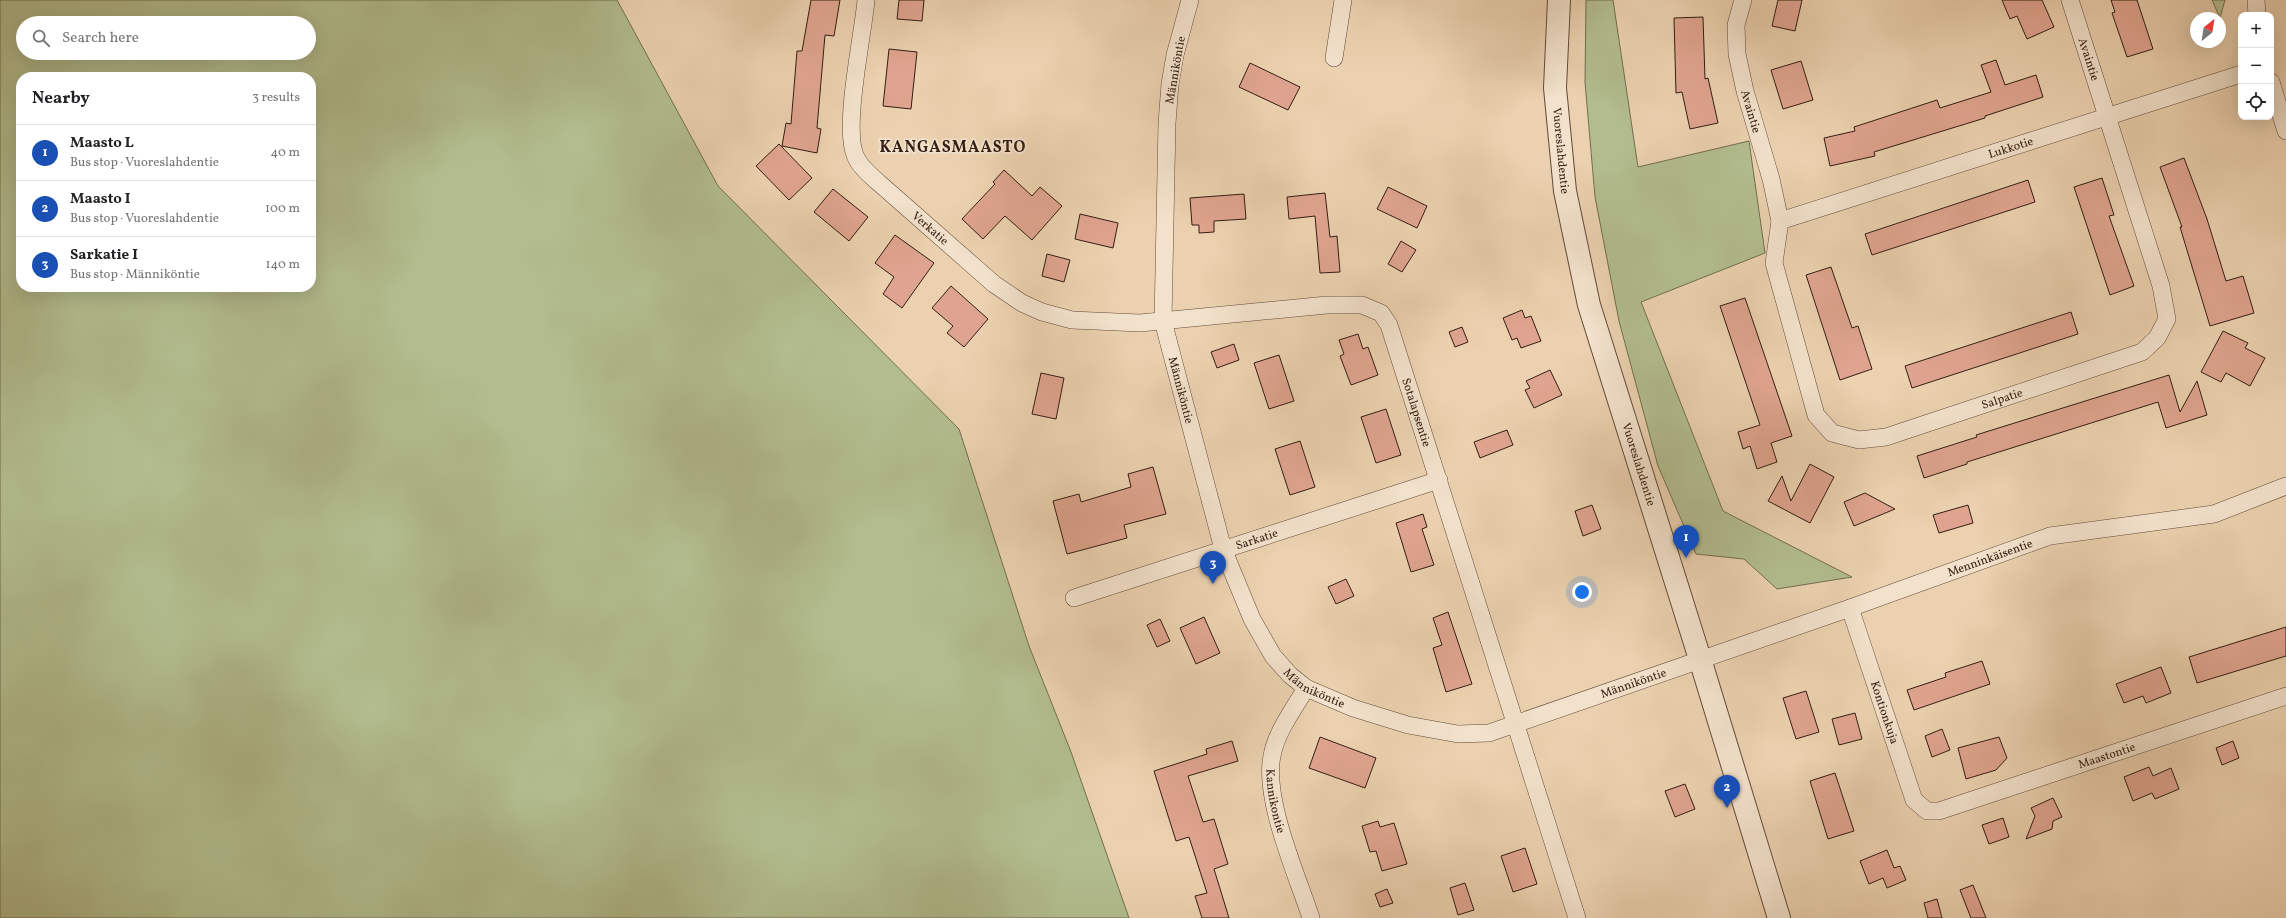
<!DOCTYPE html>
<html lang="en">
<head>
<meta charset="utf-8">
<style>
  body { margin:0; font-family:Vollkorn,serif; background:#f6f6f6; color:#202124 }
  .controls { position:absolute; right:12px; top:12px; display:grid; overflow:hidden; border-radius:8px; box-shadow:0 4px 16px #0002 }
  .controls button { width:36px; height:36px; display:grid; place-items:center; padding:0; border:0; border-bottom:1px solid #e0e0e0; background:#fff; color:#202124; font:20px sans-serif }
  .compass { position:absolute; left:2190px; top:12px; width:36px; height:36px; border-radius:50%; background:#fff; box-shadow:0 4px 16px #0002; rotate:30deg }
  .you { position:absolute; left:1582px; top:592px; width:14px; height:14px; margin:-10px; border:3px solid #fff; border-radius:50%; background:#1a73e8; box-shadow:0 0 0 6px #1a73e833 }
  .badge { display:grid; place-items:center; width:26px; height:26px; border-radius:50%; background:#8f2418; color:#fff; font-size:13px; font-weight:700 }
  .pin { position:absolute; translate:-50% -33px; filter:drop-shadow(0 1px 2px #0008) }
  .pin::after { content:''; position:absolute; top:21px; width:14px; height:12px; background:inherit; clip-path:polygon(0 0,100% 0,50% 100%) }
  .list { margin:0; padding:0; list-style:none }
  h2 { display:flex; justify-content:space-between; align-items:center; height:52px; margin:0; padding:0 16px; font-size:17px }
  h2 small { font-size:13px; font-weight:400; color:#757577 }
  .list li { display:grid; grid-template-columns:26px 1fr auto; gap:12px; align-items:center; box-sizing:border-box; height:56px; padding:0 16px; border-top:1px solid #e0e0e0 }
  .list b { display:block; font-size:15px; white-space:nowrap }
  .list p { margin:0; font-size:13px; white-space:nowrap; color:#757577 }
  .list em { font-size:13px; font-style:normal; color:#757577 }
  .icon { flex:none; width:22px; height:22px; fill:none; stroke:currentColor; stroke-width:2; stroke-linecap:round; stroke-linejoin:round }
  .map { position:relative; flex:none; width:2286px; height:918px; overflow:hidden }
  .search { position:absolute; background:#fff; box-shadow:0 4px 16px #0002; left:16px; top:16px; width:300px; height:44px; display:flex; align-items:center; gap:10px; box-sizing:border-box; padding:0 14px; border-radius:22px; color:#757577; font-size:15px }
  .panel { position:absolute; background:#fff; box-shadow:0 4px 16px #0002; left:16px; top:72px; width:300px; height:220px; border-radius:16px }
  .map>svg:first-child { display:block }
  .green { fill:#b2bd8f; stroke:#736d50; fill-rule:evenodd }
  .building { fill:#dfa48f; stroke:#341d12 }
  .lines { fill:none; stroke-linecap:round; stroke-linejoin:round }
  .minor-casing { stroke:#624a39; stroke-width:18 }
  .tertiary-casing { stroke:#624a39; stroke-width:24 }
  .minor { stroke:#f2e1cb; stroke-width:17 }
  .tertiary { stroke:#f2e1cb; stroke-width:22 }
  .labels { text-anchor:middle; stroke-width:3.5; stroke-linejoin:round; paint-order:stroke }
  .street-label { font-size:12px; fill:#341d12; stroke:#f2e1cb }
  .district-label { font-size:16px; font-weight:bold; letter-spacing:1px; fill:#341d12; stroke:#f2e1cb }
</style>
</head>
<body>
<div class="map">
<svg width="2286" height="918" viewBox="0 0 2286 918">
  <rect width="100%" height="100%" fill="#ebd1af"/>
  <filter id="stains"><feTurbulence type="fractalNoise" baseFrequency=".005" numOctaves="4"/><feColorMatrix values="0 0 0 0 .2 0 0 0 0 .09 0 0 0 0 .02 0 0 0 .5 -.17"/></filter>
  <radialGradient id="worn" r=".72"><stop offset=".6" stop-color="#630" stop-opacity="0"/><stop offset="1" stop-color="#630" stop-opacity=".3"/></radialGradient>
  <g class="green">
    <path d="M0,0H617L718,186L959,429L1029,646L1071,752L1129,918H0ZM23,23H309V53H23ZM21,77H311V287H21Z"/>
    <path d="M1586,0H1613L1638,167L1749,141L1765,253L1641,302L1723,511L1852,577L1777,589L1744,559L1696,554L1658,466L1619,321L1595,197L1585,82Z"/>
    <path d="M2212,0H2225L2220,18Z"/>
  </g>
  <g class="building">
    <path d="M811,0H840L834,36L825,35L817,128L821,129L817,153L782,146L786,123L791,124L797,51H802Z"/>
    <path d="M899,0H924L922,21L897,19Z"/>
    <path d="M1778,0H1802L1795,31L1772,26Z"/>
    <path d="M2002,0H2042L2054,27L2027,39L2017,16L2010,19Z"/>
    <path d="M2111,0H2137L2153,49L2127,57L2112,13L2115,12Z"/>
    <path d="M1703,17L1705,79L1708,78L1718,123L1690,129L1682,92L1676,93L1674,18Z"/>
    <path d="M889,49L917,52L911,109L883,106Z"/>
    <path d="M1996,60L2005,85L2036,75L2043,97L1985,116V118L1874,152L1875,156L1830,166L1824,138L1855,131L1854,127L1937,100L1940,108L1991,92L1981,65Z"/>
    <path d="M1801,61L1813,100L1783,109L1771,70Z"/>
    <path d="M1250,63L1300,87L1288,110L1239,87Z"/>
    <path d="M779,144L812,178L789,200L756,166Z"/>
    <path d="M2184,158L2207,219L2226,281L2243,276L2254,313L2210,326L2180,227H2182L2160,167Z"/>
    <path d="M1004,170L1032,196L1040,187L1062,206L1032,240L1005,216L983,239L962,219L995,184L993,182Z"/>
    <path d="M2102,178L2114,215L2109,216L2134,286L2110,295L2074,187Z"/>
    <path d="M2028,180L2035,202L1872,255L1865,234Z"/>
    <path d="M1388,187L1427,206L1417,228L1377,209Z"/>
    <path d="M833,189L868,217L849,241L814,212Z"/>
    <path d="M1325,193L1330,237L1337,236L1340,272L1320,273L1315,216L1289,219L1287,197Z"/>
    <path d="M1244,194L1246,219L1214,221V232L1199,233V225H1192L1190,198Z"/>
    <path d="M1080,214L1118,223L1113,248L1075,239Z"/>
    <path d="M895,235L934,263L902,308L883,294L894,277L875,263Z"/>
    <path d="M1401,241L1416,250L1402,272L1388,264Z"/>
    <path d="M1047,254L1070,260L1064,282L1042,276Z"/>
    <path d="M1831,267L1852,328L1858,326L1872,369L1840,380L1806,275Z"/>
    <path d="M951,286L988,319L964,347L947,333L953,326L932,308Z"/>
    <path d="M1745,298L1792,436L1771,443L1777,462L1757,469L1750,446L1743,449L1738,432L1760,425L1720,306Z"/>
    <path d="M1522,310L1525,318L1531,316L1541,341L1521,348L1517,338L1512,340L1503,318Z"/>
    <path d="M2071,312L2078,334L1912,388L1905,366Z"/>
    <path d="M1462,327L1468,342L1455,347L1449,332Z"/>
    <path d="M2223,331L2248,343L2245,348L2265,358L2250,386L2226,373L2221,382L2201,372Z"/>
    <path d="M1358,334L1363,349L1368,347L1378,375L1351,385L1340,356L1344,354L1339,340Z"/>
    <path d="M1234,344L1239,360L1217,368L1211,352Z"/>
    <path d="M1279,355L1294,401L1269,409L1254,363Z"/>
    <path d="M1550,370L1562,395L1534,408L1525,390L1530,388L1526,381Z"/>
    <path d="M1041,373L1064,378L1056,419L1032,414Z"/>
    <path d="M2169,375L2180,412L2197,381L2207,415L2166,428L2158,402L1967,462V464L1924,478L1917,456L1977,437L1976,435Z"/>
    <path d="M1386,409L1401,455L1376,463L1361,417Z"/>
    <path d="M1507,430L1513,445L1480,458L1474,442Z"/>
    <path d="M1300,441L1315,487L1290,495L1275,449Z"/>
    <path d="M1810,464L1834,477L1810,523L1768,501L1782,476L1791,501Z"/>
    <path d="M1153,467L1166,514L1124,525L1127,538L1067,554L1053,501L1079,494L1081,502L1131,487L1128,474Z"/>
    <path d="M1865,493L1895,509L1854,526L1844,502Z"/>
    <path d="M1592,505L1601,529L1583,536L1575,511Z"/>
    <path d="M1968,505L1973,523L1939,533L1933,515Z"/>
    <path d="M1423,514L1427,527L1422,529L1434,565L1411,572L1396,523Z"/>
    <path d="M1346,579L1354,596L1336,604L1328,587Z"/>
    <path d="M1448,612L1472,684L1446,692L1433,648L1442,645L1433,618Z"/>
    <path d="M1204,617L1220,653L1196,664L1180,628Z"/>
    <path d="M1160,619L1170,641L1157,647L1147,625Z"/>
    <path d="M2286,627V656L2197,683L2189,657Z"/>
    <path d="M1982,661L1990,684L1914,710L1907,690L1946,677L1945,673Z"/>
    <path d="M2161,667L2171,693L2146,703L2143,696L2124,703L2116,684Z"/>
    <path d="M1806,691L1819,732L1796,739L1783,698Z"/>
    <path d="M1855,713L1862,739L1839,745L1832,719Z"/>
    <path d="M1942,729L1950,750L1932,757L1925,736Z"/>
    <path d="M1320,737L1376,758L1365,788L1309,768Z"/>
    <path d="M1999,737L2007,758L1996,770L1966,779L1958,748Z"/>
    <path d="M1232,741L1238,761L1188,776L1203,822L1214,819L1228,864L1214,869L1229,918H1202L1195,896L1207,893L1189,837L1176,841L1154,771L1207,754L1206,749Z"/>
    <path d="M2233,741L2239,758L2222,765L2216,748Z"/>
    <path d="M2149,767L2153,776L2171,768L2179,789L2155,799L2152,793L2133,801L2124,777Z"/>
    <path d="M1835,773L1854,831L1828,839L1810,781Z"/>
    <path d="M1685,784L1695,809L1675,817L1665,791Z"/>
    <path d="M2053,798L2062,817L2053,821L2052,829L2026,839L2035,816L2031,808Z"/>
    <path d="M2003,818L2009,837L1989,844L1982,825Z"/>
    <path d="M1378,821L1380,827L1394,823L1407,864L1382,871L1376,851L1370,852L1362,826Z"/>
    <path d="M1525,848L1537,884L1513,892L1501,856Z"/>
    <path d="M1887,850L1894,868L1900,866L1906,880L1887,888L1883,878L1869,884L1860,861Z"/>
    <path d="M1465,883L1474,910L1458,915L1450,888Z"/>
    <path d="M1973,885L1986,918H1971L1960,890Z"/>
    <path d="M1387,889L1393,903L1380,907L1375,894Z"/>
    <path d="M1937,899L1942,918H1928L1924,903Z"/>
  </g>
  <g class="lines">
    <defs>
      <g id="minor">
        <path id="s1" d="M866,0C863,36 843,125 855,155C859,166 870,175 879,183L994,284L1022,303L1042,312L1072,320L1140,323L1327,305H1362L1381,313L1389,325L1577,918"/>
        <path id="s2" d="M1190,0L1175,55L1170,84L1167,123L1163,321L1223,549L1252,619L1273,656L1290,675L1306,688L1353,708L1408,725L1458,734L1489,733L1850,608L2050,536L2214,514L2286,486"/>
        <path id="s3" d="M1743,0L1736,25L1737,54L1745,91L1771,179L1780,221L1774,263L1816,415L1832,433L1859,440L1886,437L2142,352L2157,338L2167,319L2161,286L2070,0"/>
        <path d="M2256,0L2257,15"/>
        <path d="M1334,58L1343,0"/>
        <path d="M2271,82L2286,131"/>
        <path id="s4" d="M1780,221L2241,74"/>
        <path id="s5" d="M1074,598L1439,480"/>
        <path id="s6" d="M1850,608L1914,800L1927,811H1939L2286,696"/>
        <path id="s7" d="M1306,688C1294,709 1276,732 1272,756C1263,799 1297,875 1311,918"/>
      </g>
      <g id="tertiary">
        <path id="s8" d="M1559,0L1555,88L1565,191L1589,305L1700,659L1779,918"/>
      </g>
    </defs>
    <use href="#minor" class="minor-casing"/>
    <use href="#tertiary" class="tertiary-casing"/>
    <use href="#minor" class="minor"/>
    <use href="#tertiary" class="tertiary"/>
  </g>
  <g class="labels">
    <g class="street-label">
      <text transform="translate(2089 59) rotate(72)" y="4">Avaintie</text>
      <text transform="translate(1175 70) rotate(-80)" y="4">Männiköntie</text>
      <text dy="4" stroke="none"><textPath href="#s3" startOffset="114">Avaintie</textPath></text>
      <text dy="4" stroke="none"><textPath href="#s4" startOffset="242">Lukkotie</textPath></text>
      <text dy="4" stroke="none"><textPath href="#s8" startOffset="151">Vuoreslahdentie</textPath></text>
      <text dy="4" stroke="none"><textPath href="#s1" startOffset="262">Verkatie</textPath></text>
      <text dy="4" stroke="none"><textPath href="#s2" startOffset="395">Männiköntie</textPath></text>
      <text dy="4" stroke="none"><textPath href="#s3" startOffset="629">Salpatie</textPath></text>
      <text dy="4" stroke="none"><textPath href="#s1" startOffset="851">Sotalapsentie</textPath></text>
      <text dy="4" stroke="none"><textPath href="#s8" startOffset="475">Vuoreslahdentie</textPath></text>
      <text dy="4" stroke="none"><textPath href="#s5" startOffset="192">Sarkatie</textPath></text>
      <text dy="4" stroke="none"><textPath href="#s2" startOffset="1445">Menninkäisentie</textPath></text>
      <text dy="4" stroke="none"><textPath href="#s2" startOffset="1067">Männiköntie</textPath></text>
      <text dy="4" stroke="none"><textPath href="#s2" startOffset="731">Männiköntie</textPath></text>
      <text dy="4" stroke="none"><textPath href="#s6" startOffset="110">Kontionkuja</textPath></text>
      <text dy="4" stroke="none"><textPath href="#s6" startOffset="408">Maastontie</textPath></text>
      <text dy="4" stroke="none"><textPath href="#s7" startOffset="122">Kannikontie</textPath></text>
    </g>
    <g class="district-label">
      <text x="953" y="152">KANGASMAASTO</text>
    </g>
  </g>
  <rect width="100%" height="100%" filter="url(#stains)"/>
  <rect width="100%" height="100%" fill="url(#worn)"/>
</svg>
<div class="controls">
<button>+</button>
<button>−</button>
<button><svg class="icon" aria-label="locate" viewBox="0 0 24 24"><circle cx="12" cy="12" r="6"/><path d="M12 2v4M12 18v4M2 12h4M18 12h4"/></svg></button>
</div>
<svg class="compass" viewBox="-18 -18 36 36"><path d="M0-13l5 13h-10z" fill="#e53935"/><path d="M0 13l5-13h-10z" fill="#757577"/></svg>
<div class="you"></div>
<div class="pin badge" style="left:1686px;top:558px;background:#1a4fb4">1</div>
<div class="pin badge" style="left:1727px;top:808px;background:#1a4fb4">2</div>
<div class="pin badge" style="left:1213px;top:584px;background:#1a4fb4">3</div>
<div class="search"><svg class="icon" aria-label="search" viewBox="0 0 24 24"><circle cx="10" cy="10" r="6"/><path d="M15 15l6 6"/></svg>Search here</div>
<section class="panel">
<h2>Nearby<small>3 results</small></h2>
<ul class="list">
<li><span class="badge" style="background:#1a4fb4">1</span><div><b>Maasto L</b><p>Bus stop · Vuoreslahdentie</p></div><em>40 m</em></li>
<li><span class="badge" style="background:#1a4fb4">2</span><div><b>Maasto I</b><p>Bus stop · Vuoreslahdentie</p></div><em>100 m</em></li>
<li><span class="badge" style="background:#1a4fb4">3</span><div><b>Sarkatie I</b><p>Bus stop · Männiköntie</p></div><em>140 m</em></li>
</ul>
</section>
</div>
</body>
</html>
